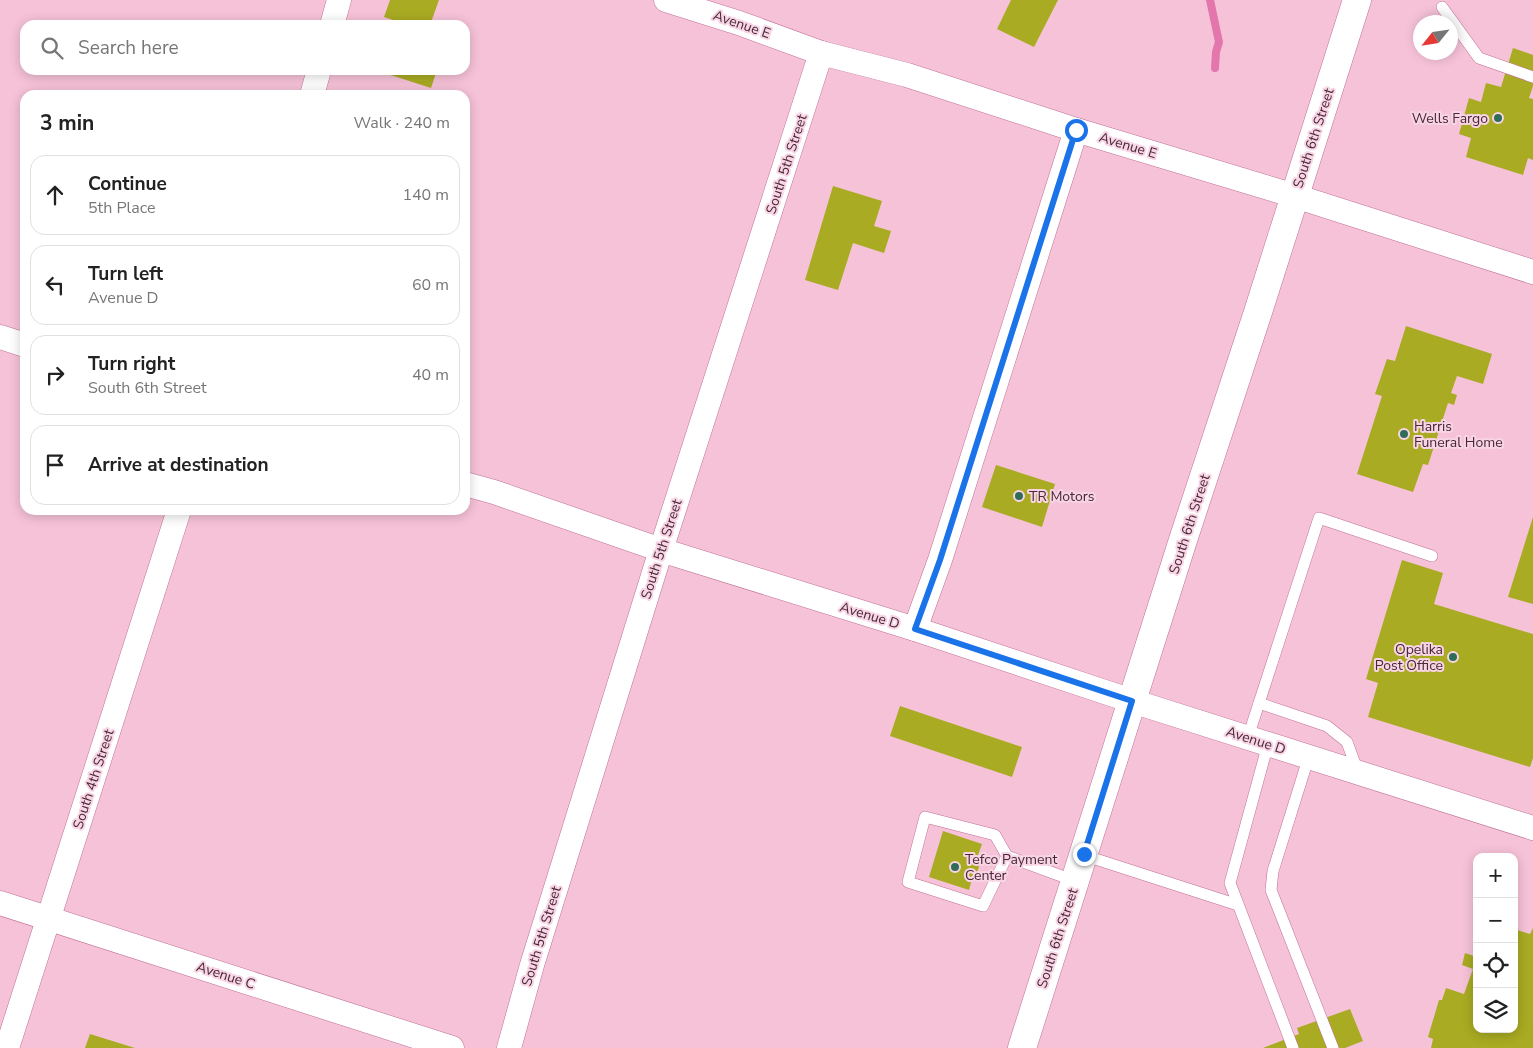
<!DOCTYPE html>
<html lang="en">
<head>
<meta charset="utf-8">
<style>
  body { margin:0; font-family:"Nunito Sans",sans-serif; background:#f6f6f6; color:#222 }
  .controls { position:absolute; right:15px; bottom:15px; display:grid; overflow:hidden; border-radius:10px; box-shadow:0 2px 12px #0003 }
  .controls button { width:45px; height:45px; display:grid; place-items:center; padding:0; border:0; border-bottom:1px solid #e0e0e0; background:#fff; color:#222; font:25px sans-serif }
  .compass { position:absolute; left:1413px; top:15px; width:45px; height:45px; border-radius:50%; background:#fff; box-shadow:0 2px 12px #0003; rotate:240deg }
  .stop { position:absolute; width:15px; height:15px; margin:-11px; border:4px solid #1a73e8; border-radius:50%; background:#fff }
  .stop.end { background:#1a73e8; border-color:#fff; box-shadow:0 1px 5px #0008 }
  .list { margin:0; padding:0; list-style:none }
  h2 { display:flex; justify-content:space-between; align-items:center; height:65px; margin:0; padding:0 20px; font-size:21px }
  h2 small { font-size:16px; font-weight:400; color:#767676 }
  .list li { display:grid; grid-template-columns:32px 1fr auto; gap:15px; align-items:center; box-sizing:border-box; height:80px; margin:0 10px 10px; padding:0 10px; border:1px solid #e0e0e0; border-radius:15px }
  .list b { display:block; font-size:19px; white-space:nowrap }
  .list p { margin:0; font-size:16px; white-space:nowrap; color:#767676 }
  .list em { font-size:16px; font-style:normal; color:#767676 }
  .icon { flex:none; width:28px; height:28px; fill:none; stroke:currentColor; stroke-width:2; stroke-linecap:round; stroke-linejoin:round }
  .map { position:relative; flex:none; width:1533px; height:1048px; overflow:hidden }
  .search { position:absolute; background:#fff; box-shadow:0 2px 12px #0003; left:20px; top:20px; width:450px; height:55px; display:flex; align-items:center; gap:12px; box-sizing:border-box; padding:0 18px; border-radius:15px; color:#767676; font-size:19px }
  .panel { position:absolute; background:#fff; box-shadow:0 2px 12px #0003; left:20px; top:90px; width:450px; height:425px; border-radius:15px }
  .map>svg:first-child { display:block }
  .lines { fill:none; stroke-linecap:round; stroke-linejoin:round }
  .stream { stroke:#e376ac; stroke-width:8 }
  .building { fill:#a9ab22 }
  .lane-casing { stroke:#c07196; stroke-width:12 }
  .street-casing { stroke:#c07196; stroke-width:25 }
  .secondary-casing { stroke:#c07196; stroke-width:29 }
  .lane { stroke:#fff; stroke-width:11 }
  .street { stroke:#fff; stroke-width:24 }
  .secondary { stroke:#fff; stroke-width:28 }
  .route { stroke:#1a73e8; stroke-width:6 }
  .poi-dot { fill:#2f6d5a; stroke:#f8d5e4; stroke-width:2 }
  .labels { text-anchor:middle; stroke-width:4; stroke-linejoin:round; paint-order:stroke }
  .street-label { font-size:14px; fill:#492737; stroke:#f8d5e4 }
  .poi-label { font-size:14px; fill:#492737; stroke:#f8d5e4; text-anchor:start }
</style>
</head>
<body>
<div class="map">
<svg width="1533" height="1048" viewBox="0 0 1533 1048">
  <rect width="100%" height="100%" fill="#f6c2d8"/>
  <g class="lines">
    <path class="stream" d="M1210,0L1219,42L1216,52L1215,68"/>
  </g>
  <g class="building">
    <path d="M390,0H439L430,25H408L384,17Z"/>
    <path d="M1011,0H1058L1034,47L997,29Z"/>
    <path d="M1513,48L1533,55V86L1529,98L1533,99V160L1528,158L1523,175L1466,157L1471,138L1459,134L1469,98L1481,102L1486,83L1501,87Z"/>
    <path d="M375,70H437L431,88Z"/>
    <path d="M833,186L882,201L874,226L891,231L884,253L853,243L838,290L805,280Z"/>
    <path d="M1406,326L1492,354L1483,384L1457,376L1451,393L1457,395L1454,405L1448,403L1428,465L1423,464L1413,492L1357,474L1382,396L1375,394L1387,359L1395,361Z"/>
    <path d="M996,465L1055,484L1042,527L982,507Z"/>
    <path d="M1533,517V604L1508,597Z"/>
    <path d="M1402,560L1443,573L1434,604L1533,634V758L1530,767L1368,717L1378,683L1366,679Z"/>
    <path d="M900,706L1022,747L1012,777L890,736Z"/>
    <path d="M943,831L982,844L977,858L981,860L976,876L973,875L969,890L929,877Z"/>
    <path d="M1533,928V1048H1431L1433,1039L1428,1037L1439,1000H1442L1446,988L1464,994L1473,969L1462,965L1465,953L1477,957V1029H1514V938L1517,930L1530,934Z"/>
    <path d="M1350,1009L1363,1041L1345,1048H1263L1299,1034L1297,1028Z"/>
    <path d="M90,1034L135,1048H85Z"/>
  </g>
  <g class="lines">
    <defs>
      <g id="lane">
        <path d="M1442,7L1479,58L1533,77"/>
        <path d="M1259,703L1327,726L1347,742L1358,772"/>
        <path d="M1248,737L1319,518L1432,556"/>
        <path d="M1268,744L1230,883L1293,1048"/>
        <path d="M1309,756L1273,871L1271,890L1333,1048"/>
        <path d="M1083,855L1238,905"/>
        <path d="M1007,856L983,906L908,882L925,817L995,835L1007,856L1075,881"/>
      </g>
      <g id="street">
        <path d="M666,0L739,23L821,53L907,75L1076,130L1295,196L1533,272"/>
        <path d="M332,25L339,0"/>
        <path d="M312,95L319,70"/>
        <path d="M0,337L25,345"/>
        <path d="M465,484L494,492L661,550L915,629L1132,701L1533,828"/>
        <path d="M915,629L940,560L1076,130"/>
        <path d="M0,903L452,1048"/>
        <path d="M7,1048L179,510"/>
        <path d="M509,1048L532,965L661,550L821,53"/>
      </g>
      <path id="secondary" d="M1022,1048L1183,540L1258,312L1357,0"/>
    </defs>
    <use href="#lane" class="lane-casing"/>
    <use href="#street" class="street-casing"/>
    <use href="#secondary" class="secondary-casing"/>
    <use href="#lane" class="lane"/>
    <use href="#street" class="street"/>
    <use href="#secondary" class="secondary"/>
  </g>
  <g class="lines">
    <path class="route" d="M1076,130L940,560L915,629L1132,701L1084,854"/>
  </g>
  <g class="poi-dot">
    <circle cx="1498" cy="118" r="5"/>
    <circle cx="1404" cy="434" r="5"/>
    <circle cx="1019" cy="496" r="5"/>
    <circle cx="1453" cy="657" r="5"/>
    <circle cx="955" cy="867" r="5"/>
  </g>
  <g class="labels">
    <g class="street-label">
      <text transform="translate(742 24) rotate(19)" y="5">Avenue E</text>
      <text transform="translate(1313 138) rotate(-72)" y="5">South 6th Street</text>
      <text transform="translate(1128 145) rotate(17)" y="5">Avenue E</text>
      <text transform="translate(786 164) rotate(-72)" y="5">South 5th Street</text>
      <text transform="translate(1189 524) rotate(-72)" y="5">South 6th Street</text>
      <text transform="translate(661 549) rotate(-72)" y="5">South 5th Street</text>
      <text transform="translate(870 615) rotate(17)" y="5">Avenue D</text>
      <text transform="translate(1256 740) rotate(18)" y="5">Avenue D</text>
      <text transform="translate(93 779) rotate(-72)" y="5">South 4th Street</text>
      <text transform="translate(541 936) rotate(-73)" y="5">South 5th Street</text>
      <text transform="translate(1057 938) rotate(-72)" y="5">South 6th Street</text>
      <text transform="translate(226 975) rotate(18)" y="5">Avenue C</text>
    </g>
    <g class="poi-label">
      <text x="1488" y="123" text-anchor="end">Wells Fargo</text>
      <text x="1414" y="431">Harris<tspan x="1414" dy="16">Funeral Home</tspan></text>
      <text x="1029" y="501">TR Motors</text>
      <text x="1443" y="654" text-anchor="end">Opelika<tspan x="1443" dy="16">Post Office</tspan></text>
      <text x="965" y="864">Tefco Payment<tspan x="965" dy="16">Center</tspan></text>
    </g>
  </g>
</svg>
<div class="controls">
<button>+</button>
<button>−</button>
<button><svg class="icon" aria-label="locate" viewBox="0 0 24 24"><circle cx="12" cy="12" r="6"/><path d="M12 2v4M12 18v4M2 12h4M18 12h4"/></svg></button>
<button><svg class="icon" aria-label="layers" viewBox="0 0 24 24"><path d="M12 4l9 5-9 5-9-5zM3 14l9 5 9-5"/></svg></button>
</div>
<svg class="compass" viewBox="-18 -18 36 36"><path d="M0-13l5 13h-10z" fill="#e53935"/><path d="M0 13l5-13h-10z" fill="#767676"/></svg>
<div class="stop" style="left:1076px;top:130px"></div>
<div class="stop end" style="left:1084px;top:854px"></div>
<div class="search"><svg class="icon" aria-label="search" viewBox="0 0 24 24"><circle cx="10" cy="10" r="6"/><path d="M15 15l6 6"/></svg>Search here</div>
<section class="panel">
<h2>3 min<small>Walk · 240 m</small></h2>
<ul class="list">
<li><svg class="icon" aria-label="ahead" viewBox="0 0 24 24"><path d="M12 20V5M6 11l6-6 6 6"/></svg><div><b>Continue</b><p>5th Place</p></div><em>140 m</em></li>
<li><svg class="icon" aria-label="left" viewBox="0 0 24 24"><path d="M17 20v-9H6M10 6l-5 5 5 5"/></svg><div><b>Turn left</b><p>Avenue D</p></div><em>60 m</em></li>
<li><svg class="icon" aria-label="right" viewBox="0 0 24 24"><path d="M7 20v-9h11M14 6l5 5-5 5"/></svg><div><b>Turn right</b><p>South 6th Street</p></div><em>40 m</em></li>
<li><svg class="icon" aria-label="arrive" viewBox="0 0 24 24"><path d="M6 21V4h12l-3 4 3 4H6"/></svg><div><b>Arrive at destination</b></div></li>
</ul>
</section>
</div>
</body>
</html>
